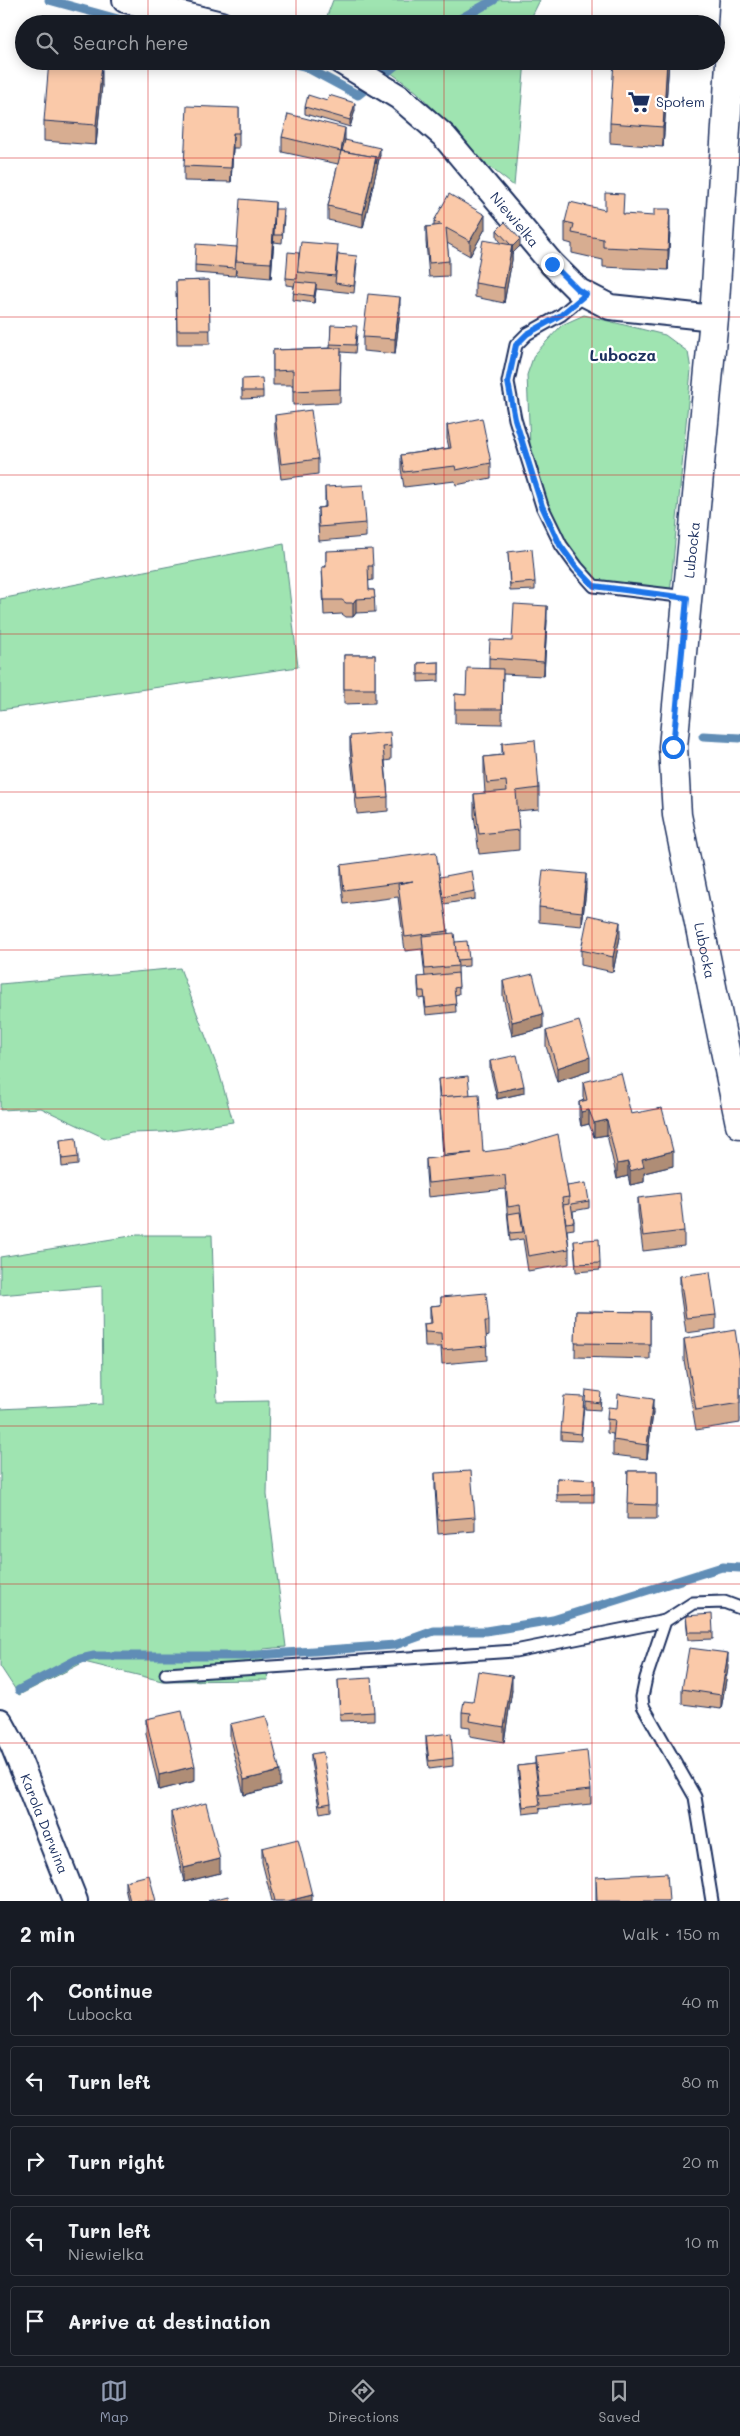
<!DOCTYPE html>
<html lang="en">
<head>
<meta charset="utf-8">
<style>
  body { margin:0; font-family:Mali,sans-serif; background:#242831; color:#f1f3f6 }
  .stop { position:absolute; width:15px; height:15px; margin:-11px; border:4px solid #1a73e8; border-radius:50%; background:#fff }
  .stop.end { background:#1a73e8; border-color:#fff; box-shadow:0 1px 5px #0008 }
  .list { margin:0; padding:0; list-style:none }
  h2 { display:flex; justify-content:space-between; align-items:center; height:65px; margin:0; padding:0 20px; font-size:21px }
  h2 small { font-size:16px; font-weight:400; color:#9ea1a6 }
  .list li { display:grid; grid-template-columns:32px 1fr auto; gap:15px; align-items:center; box-sizing:border-box; height:70px; margin:0 10px 10px; padding:0 10px; border:1px solid #363941; border-radius:5px }
  .list b { display:block; font-size:19px; white-space:nowrap }
  .list p { margin:0; font-size:16px; white-space:nowrap; color:#9ea1a6 }
  .list em { font-size:16px; font-style:normal; color:#9ea1a6 }
  .icon { flex:none; width:28px; height:28px; fill:none; stroke:currentColor; stroke-width:2; stroke-linecap:round; stroke-linejoin:round }
  .map { position:relative; flex:none; width:740px; height:1901px; overflow:hidden }
  .search { position:absolute; background:#171b24; box-shadow:0 2px 12px #0003; left:15px; right:15px; top:15px; height:55px; display:flex; align-items:center; gap:12px; box-sizing:border-box; padding:0 18px; border-radius:28px; color:#9ea1a6; font-size:19px }
  .sheet { height:465px; background:#171b24 }
  nav { display:flex; justify-content:space-around; align-items:center; box-sizing:border-box; height:70px; border-top:1px solid #363941; background:#171b24; font-size:14px; color:#9ea1a6 }
  nav a { display:grid; justify-items:center; gap:2px }
  nav .on { color:#919bb2 }
  .map>svg:first-child { display:block }
  .green { fill:#9fe4b1; stroke:#5d8a88 }
  .lines { fill:none; stroke-linecap:round; stroke-linejoin:round }
  .stream { stroke:#618db6; stroke-width:9 }
  .lane-casing { stroke:#1b2f5e; stroke-width:15 }
  .street-casing { stroke:#1b2f5e; stroke-width:28 }
  .secondary-casing { stroke:#1b2f5e; stroke-width:31 }
  .lane { stroke:#fff; stroke-width:11 }
  .street { stroke:#fff; stroke-width:24 }
  .secondary { stroke:#fff; stroke-width:28 }
  .wall { fill:#d7ad91; stroke:#1b2f5e }
  .shaded-wall { fill:#af8d76; stroke:#1b2f5e }
  .building { fill:#fac9a9; stroke:#1b2f5e }
  .route { stroke:#1a73e8; stroke-width:6 }
  .grid { fill:none; stroke:#d62828; stroke-width:1; stroke-opacity:0.55 }
  .labels { text-anchor:middle; stroke-width:4.5; stroke-linejoin:round; paint-order:stroke }
  .poi-label { font-size:14px; fill:#1b2f5e; stroke:#fff; text-anchor:start }
  .street-label { font-size:14px; fill:#1b2f5e; stroke:#fff }
  .quarter-label { font-size:16px; font-weight:bold; fill:#1b2f5e; stroke:#fff }
</style>
</head>
<body>
<div class="map">
<svg width="740" height="1901" viewBox="0 0 740 1901">
  <rect width="100%" height="100%" fill="#fff"/>
  <filter id="ink" filterUnits="userSpaceOnUse"><feTurbulence type="fractalNoise" baseFrequency=".02" numOctaves="2"/><feDisplacementMap in="SourceGraphic" scale="10" xChannelSelector="R" yChannelSelector="G"/><feConvolveMatrix kernelMatrix="1 2 1 2 8 2 1 2 1" color-interpolation-filters="sRGB"/></filter>
  <g filter="url(#ink)">
    <g class="green">
      <path d="M333,0H540L528,24H324Z"/>
      <path d="M375,61H525L514,186L486,164L417,92Z"/>
      <path d="M584,315L665,335L688,352L691,370L670,595L594,586L556,535L531,469L527,375L534,355L562,325Z"/>
      <path d="M284,544L298,667L0,710V599Z"/>
      <path d="M180,968L219,1072L233,1122L164,1132L131,1133L107,1139L41,1108L0,1110V984Z"/>
      <path d="M137,1235H212L217,1402L269,1401L267,1495L286,1647L263,1649L268,1680L162,1681L84,1662L19,1695L0,1666V1409L103,1404L102,1286L0,1295V1257Z"/>
    </g>
    <g class="lines">
      <g class="stream">
        <path d="M49,0L136,24"/>
        <path d="M451,24L494,0"/>
        <path d="M283,61L304,66L358,95L401,61"/>
        <path d="M703,736L740,738"/>
        <path d="M19,1690L76,1660L94,1656H243L395,1645L434,1631H486L553,1620L722,1567L740,1568"/>
      </g>
      <defs>
        <g id="lane">
          <path d="M586,294L561,315L527,334L516,345L508,382L515,419L542,506L561,545L577,567L594,586L687,597"/>
          <path d="M166,1674L515,1651L665,1621"/>
          <path d="M712,1901L695,1797L643,1706L642,1697L646,1678L665,1621L693,1603L724,1602L740,1608"/>
        </g>
        <g id="street">
          <path d="M125,0L221,24"/>
          <path id="s1" d="M340,61L399,97L444,136L552,264L579,291L610,307L714,318"/>
          <path id="s2" d="M0,1721L13,1745L75,1901"/>
        </g>
        <g id="secondary">
          <path id="s3" d="M734,0L714,318L673,747L677,815L740,1124"/>
        </g>
      </defs>
      <use href="#lane" class="lane-casing"/>
      <use href="#street" class="street-casing"/>
      <use href="#secondary" class="secondary-casing"/>
      <use href="#lane" class="lane"/>
      <use href="#street" class="street"/>
      <use href="#secondary" class="secondary"/>
    </g>
    <g class="wall">
      <path d="M83,61V63L102,85L96,145L44,141V121Z"/>
      <path d="M669,61L663,147L610,143V123Z"/>
      <path d="M305,107L355,110L350,127L305,114Z"/>
      <path d="M239,108V148H233L231,182L184,181V166Z"/>
      <path d="M282,137L345,140L380,155L363,228L328,220V206L338,164L282,152Z"/>
      <path d="M275,209L284,216L282,243L274,242V241L271,278L236,275V269L235,276L195,273V265L237,247Z"/>
      <path d="M624,214L670,230L668,270L603,267V260L572,253V244L565,242V222Z"/>
      <path d="M434,221L485,229L470,256L447,243L449,261V276L429,277L426,242V227L434,226Z"/>
      <path d="M497,230L520,246L512,254V260L504,303L475,297V283L502,244L497,237Z"/>
      <path d="M299,253L338,255L357,263L354,293L316,289L314,303L293,300L294,286L286,285V278Z"/>
      <path d="M209,280L210,344H177L176,281Z"/>
      <path d="M400,312L395,354L363,351V337Z"/>
      <path d="M331,325L357,334L355,353L341,352L340,403L293,405V385H273V350L330,348Z"/>
      <path d="M242,379L263,391V398L242,399Z"/>
      <path d="M275,415L318,459V474L281,479L275,430Z"/>
      <path d="M447,425L491,463V478L456,485L455,481L404,487L401,469V455L449,448L447,439Z"/>
      <path d="M325,487L366,523V537L319,541L318,523V508L325,507Z"/>
      <path d="M326,551L373,566V580L368,581L369,590H374L375,612L356,613L353,617H346L342,614L324,615L322,567H326Z"/>
      <path d="M508,552L535,582V590L510,591Z"/>
      <path d="M547,620L544,676L503,674L502,724L455,723V694L466,695L489,669V658L512,641Z"/>
      <path d="M344,655H375V703L344,704Z"/>
      <path d="M439,662V681L418,682V663Z"/>
      <path d="M350,736L391,746V760L385,761L388,797V811L357,814L350,750Z"/>
      <path d="M502,743L539,788V809L517,811L519,830V850L479,854L474,815V794L485,793L484,778V757L502,755Z"/>
      <path d="M341,865L440,877L475,891V899L444,904L448,933L469,959V966L458,967L459,994L455,995L456,1012L426,1015L424,998L419,999L418,985V977H425L422,949L405,951L398,897L344,904L341,880Z"/>
      <path d="M586,889L582,926L539,922V907Z"/>
      <path d="M620,937L613,972L581,965V950Z"/>
      <path d="M503,981L543,1028L512,1036L503,996Z"/>
      <path d="M546,1031L590,1071L557,1082L546,1046Z"/>
      <path d="M490,1061L524,1093L497,1099L490,1069Z"/>
      <path d="M438,1079L470,1095L483,1152L567,1186L589,1201V1208L573,1211L574,1222V1229L567,1230L569,1249V1264L528,1271L523,1239L510,1241L505,1189L428,1197L426,1173V1159L443,1157Z"/>
      <path d="M583,1082L631,1114L673,1166L644,1173V1182L630,1185L628,1176L617,1179L607,1135L594,1137L589,1124L581,1126L579,1116V1102L584,1100L583,1097Z"/>
      <path d="M60,1140L78,1157V1165L62,1167Z"/>
      <path d="M638,1198L684,1231V1246L643,1251L638,1212Z"/>
      <path d="M574,1241L600,1263V1270L576,1272Z"/>
      <path d="M680,1276L716,1315V1329L686,1333L680,1291Z"/>
      <path d="M441,1297L489,1321V1335L486,1336L487,1360L442,1364L441,1347H425L424,1324L430,1323V1306L441,1305Z"/>
      <path d="M576,1311L650,1312V1359L575,1357Z"/>
      <path d="M684,1339L740,1362V1423L696,1430L684,1360Z"/>
      <path d="M601,1399L600,1410L585,1409V1401Z"/>
      <path d="M584,1405L581,1441L561,1440V1432Z"/>
      <path d="M653,1413L647,1459L613,1455V1434L607,1433V1419Z"/>
      <path d="M628,1471H657V1519H627Z"/>
      <path d="M435,1473L475,1517V1531L438,1534L435,1488Z"/>
      <path d="M557,1478L594,1480V1502H557Z"/>
      <path d="M686,1616L713,1632V1639L688,1640Z"/>
      <path d="M728,1668L721,1709L682,1704V1689Z"/>
      <path d="M338,1680L374,1712V1720L340,1721Z"/>
      <path d="M512,1690L504,1742L470,1736V1727L462,1726V1712L473,1702Z"/>
      <path d="M146,1719L195,1781L159,1790L146,1734Z"/>
      <path d="M230,1724L280,1786L244,1795L230,1739Z"/>
      <path d="M426,1736L453,1758V1766L429,1769L426,1744Z"/>
      <path d="M311,1754L331,1803V1811L320,1813L311,1762Z"/>
      <path d="M535,1757L591,1790V1804L540,1809V1808V1812L523,1814L518,1773V1766L535,1764Z"/>
      <path d="M171,1812L220,1873L184,1882L171,1826Z"/>
      <path d="M262,1848L312,1901H272L262,1862Z"/>
      <path d="M596,1877L669,1901H596Z"/>
      <path d="M125,1881L156,1901H128L125,1888Z"/>
    </g>
    <g class="shaded-wall">
      <path d="M667,61H669L663,147V127Z"/>
      <path d="M102,64V85L96,145V125Z"/>
      <path d="M355,103V110L350,127V120Z"/>
      <path d="M345,128V142L341,158V151Z"/>
      <path d="M233,133V148L231,182V168Z"/>
      <path d="M380,148V155L363,228V214L376,157Z"/>
      <path d="M275,202V216L271,278V263Z"/>
      <path d="M670,209V230L668,270V250Z"/>
      <path d="M485,215V229L470,256V241Z"/>
      <path d="M520,239V246L512,254V247Z"/>
      <path d="M512,245V260L504,303V288Z"/>
      <path d="M316,284V291L314,303V296Z"/>
      <path d="M400,297V312L395,354V339Z"/>
      <path d="M356,599V613L353,617V603Z"/>
      <path d="M547,606V620L544,676V662Z"/>
      <path d="M586,874V889L582,926V912Z"/>
      <path d="M620,922V937L613,972V957Z"/>
      <path d="M543,1014V1028L512,1036V1022Z"/>
      <path d="M590,1057V1071L557,1082V1068Z"/>
      <path d="M524,1086V1093L497,1099V1092Z"/>
      <path d="M589,1110V1124L581,1126V1112Z"/>
      <path d="M607,1120V1135L594,1137V1123Z"/>
      <path d="M673,1151V1166L644,1173V1182L630,1185V1171L642,1159Z"/>
      <path d="M628,1162V1176L617,1179V1164Z"/>
      <path d="M653,1399V1413L647,1459V1445Z"/>
      <path d="M728,1653V1668L721,1709V1695Z"/>
      <path d="M512,1676V1690L504,1742V1727Z"/>
      <path d="M195,1766V1781L159,1790V1775Z"/>
      <path d="M280,1771V1786L244,1795V1780Z"/>
      <path d="M220,1859V1873L184,1882V1868Z"/>
      <path d="M312,1895V1901H288Z"/>
    </g>
    <g class="building">
      <path d="M617,19L670,22V24H617Z"/>
      <path d="M49,61H81V62L102,64L96,125L44,121Z"/>
      <path d="M614,61H667L663,127L610,123Z"/>
      <path d="M308,95L327,101L329,95L355,103L350,120L305,107Z"/>
      <path d="M187,106L239,108V133H233L231,168L184,166Z"/>
      <path d="M288,114L345,128L341,151L282,137Z"/>
      <path d="M345,140L380,148L376,164V157L342,151Z"/>
      <path d="M341,151L376,157L363,214L328,206Z"/>
      <path d="M605,193L624,194L623,214L654,216V209H670L668,250L603,247V239L572,233L574,224L565,222L570,202L605,210Z"/>
      <path d="M449,194L485,215L470,241L446,228L449,261L429,263L426,227L442,225L434,221Z"/>
      <path d="M240,199L275,202L271,263L236,261Z"/>
      <path d="M275,209H284L282,235H274Z"/>
      <path d="M505,222L520,239L512,247V245H511L497,230Z"/>
      <path d="M483,240L512,245L504,288L475,283Z"/>
      <path d="M301,242L338,245L335,276L297,272Z"/>
      <path d="M196,244L237,247L235,268L195,265Z"/>
      <path d="M288,252L299,253L297,279L286,278Z"/>
      <path d="M338,254L357,256L354,286L335,283Z"/>
      <path d="M209,280L210,330H177L176,281Z"/>
      <path d="M295,282L316,284L314,296L293,293Z"/>
      <path d="M368,294L400,297L395,339L363,337Z"/>
      <path d="M331,325L357,326L355,345L330,344Z"/>
      <path d="M341,348L340,389L293,391V370L273,371V350Z"/>
      <path d="M262,378L263,391H242V379Z"/>
      <path d="M311,410L318,459L281,464L275,415Z"/>
      <path d="M482,418L491,463L456,470L455,466L404,472L401,455L451,448L447,425Z"/>
      <path d="M363,485L366,523L319,527L318,508L326,507L325,487Z"/>
      <path d="M372,549L373,566H368L369,590H374L375,598L356,599L353,603H346L342,600H324L322,567H326V551Z"/>
      <path d="M532,549L535,582L510,584L508,552Z"/>
      <path d="M514,604L547,606L544,662L489,658L490,640L512,641Z"/>
      <rect x="344" y="655" width="31" height="34"/>
      <path d="M439,662V674H418V663Z"/>
      <path d="M467,668L503,669L502,709H455V694L466,695Z"/>
      <path d="M390,732L391,746L383,747L388,797L357,799L350,736Z"/>
      <path d="M535,740L539,788L516,791L519,830L479,834L474,794L507,791L506,781L487,783L484,757L503,755L502,743Z"/>
      <path d="M436,852L448,931L405,937L398,884L413,881L344,890L341,865Z"/>
      <path d="M543,870L586,874L582,912L539,907Z"/>
      <path d="M472,871L475,891L443,897L440,877Z"/>
      <path d="M588,915L620,922L613,957L581,950Z"/>
      <path d="M454,933L458,966L425,969L422,936Z"/>
      <path d="M467,941L469,959L457,960L455,942Z"/>
      <path d="M458,973L459,987L454,988L456,1004L426,1008L424,991H419L418,977Z"/>
      <path d="M533,974L543,1014L512,1022L503,981Z"/>
      <path d="M579,1021L590,1057L557,1068L546,1031Z"/>
      <path d="M517,1055L524,1086L497,1092L490,1061Z"/>
      <path d="M621,1073L631,1114L662,1108L673,1151L642,1159L644,1167L630,1171L628,1162L617,1164L607,1120L594,1123L589,1110L581,1112L579,1102L587,1100L583,1082Z"/>
      <path d="M468,1076L470,1095L440,1097L438,1079Z"/>
      <path d="M479,1094L483,1152L512,1148L558,1134L569,1197L562,1198L569,1249L528,1256L520,1205L508,1207L505,1175L428,1183L426,1159L472,1153L444,1155L439,1097Z"/>
      <path d="M76,1138L78,1157L62,1159L60,1140Z"/>
      <path d="M586,1183L589,1201L571,1204L574,1222L566,1223L563,1205L569,1204V1197L567,1186Z"/>
      <path d="M680,1193L684,1231L643,1236L638,1198Z"/>
      <path d="M520,1212L523,1232L510,1233L508,1214Z"/>
      <path d="M599,1239L600,1263L576,1264L574,1241Z"/>
      <path d="M710,1272L716,1315L686,1318L680,1276Z"/>
      <path d="M486,1293L489,1321H485L487,1346L442,1350L441,1333L425,1332L424,1324L432,1323L430,1306L441,1305V1297Z"/>
      <path d="M576,1311L650,1312V1344L575,1343Z"/>
      <path d="M735,1330L740,1362V1403L696,1410L684,1339Z"/>
      <path d="M586,1390L601,1392L600,1403L585,1401Z"/>
      <path d="M618,1394L653,1399L647,1445L613,1440L615,1420L607,1419L608,1407L617,1408Z"/>
      <path d="M564,1396L584,1397L581,1434L561,1432Z"/>
      <path d="M471,1471L475,1517L438,1520L435,1473Z"/>
      <path d="M628,1471H657V1505L627,1504Z"/>
      <path d="M557,1478L594,1480V1494L557,1495Z"/>
      <path d="M712,1614L713,1632H688L686,1616Z"/>
      <path d="M689,1648L728,1653L721,1695L682,1689Z"/>
      <path d="M478,1671L512,1676L504,1727L470,1721L471,1713L462,1712L464,1701L473,1702Z"/>
      <path d="M371,1678L374,1712L340,1714L338,1680Z"/>
      <path d="M182,1711L195,1766L159,1775L146,1719Z"/>
      <path d="M266,1716L280,1771L244,1780L230,1724Z"/>
      <path d="M451,1733L453,1758L429,1761L426,1736Z"/>
      <path d="M587,1751L591,1790L540,1795L535,1757Z"/>
      <path d="M323,1752L331,1803L320,1805L311,1754Z"/>
      <path d="M535,1764L540,1805L523,1807L518,1766Z"/>
      <path d="M206,1803L220,1859L184,1868L171,1812Z"/>
      <path d="M298,1839L312,1895L288,1901H275L262,1848Z"/>
      <path d="M667,1873L669,1901H597L596,1877Z"/>
      <path d="M149,1875L156,1901H130L125,1881Z"/>
      <path d="M228,1896L229,1901H208Z"/>
    </g>
  </g>
  <g class="lines" filter="url(#ink)">
    <path class="route" d="M552,264L578,290L586,294L561,315L527,334L516,345L508,382L515,419L542,506L560,545L576,567L594,586L687,598L673,747"/>
  </g>
  <path class="grid" d="M148,0V24M296,0V24M444,0V24M592,0V24M148,61V1901M296,61V1901M444,61V1901M592,61V1901M0,158H740M0,317H740M0,475H740M0,634H740M0,792H740M0,950H740M0,1109H740M0,1267H740M0,1426H740M0,1584H740M0,1743H740"/>
  <defs>
    <symbol id="supermarket-bare" viewBox="-9 -9 18 18"><path d="M-6-5.5h2.5l.6 2H6L4.5 2H-2.5L-4.4-4H-6ZM-1.5 3.2a1.3 1.3 0 1 0 .1 0ZM3 3.2a1.3 1.3 0 1 0 .1 0Z" fill="#1b2f5e" stroke="#fff" stroke-width="2.5" paint-order="stroke"/></symbol>
  </defs>
  <g fill-rule="evenodd">
    <use href="#supermarket-bare" x="623" y="86" width="32" height="32"/>
  </g>
  <g class="labels">
    <g class="poi-label">
      <text x="656" y="107">Społem</text>
    </g>
    <g class="street-label">
      <text dy="5" stroke="none"><textPath href="#s1" startOffset="238">Niewielka</textPath></text>
      <text transform="translate(692 550) rotate(-84)" y="5">Lubocka</text>
      <text dy="5" stroke="none"><textPath href="#s3" startOffset="956">Lubocka</textPath></text>
      <text dy="5" stroke="none"><textPath href="#s2" startOffset="112">Karola Darwina</textPath></text>
    </g>
    <g class="quarter-label">
      <text x="623" y="361">Lubocza</text>
    </g>
  </g>
</svg>
<div class="stop" style="left:673px;top:747px"></div>
<div class="stop end" style="left:552px;top:264px"></div>
<div class="search"><svg class="icon" aria-label="search" viewBox="0 0 24 24"><circle cx="10" cy="10" r="6"/><path d="M15 15l6 6"/></svg>Search here</div>
</div>
<section class="sheet">
<h2>2 min<small>Walk · 150 m</small></h2>
<ul class="list">
<li><svg class="icon" aria-label="ahead" viewBox="0 0 24 24"><path d="M12 20V5M6 11l6-6 6 6"/></svg><div><b>Continue</b><p>Lubocka</p></div><em>40 m</em></li>
<li><svg class="icon" aria-label="left" viewBox="0 0 24 24"><path d="M17 20v-9H6M10 6l-5 5 5 5"/></svg><div><b>Turn left</b></div><em>80 m</em></li>
<li><svg class="icon" aria-label="right" viewBox="0 0 24 24"><path d="M7 20v-9h11M14 6l5 5-5 5"/></svg><div><b>Turn right</b></div><em>20 m</em></li>
<li><svg class="icon" aria-label="left" viewBox="0 0 24 24"><path d="M17 20v-9H6M10 6l-5 5 5 5"/></svg><div><b>Turn left</b><p>Niewielka</p></div><em>10 m</em></li>
<li><svg class="icon" aria-label="arrive" viewBox="0 0 24 24"><path d="M6 21V4h12l-3 4 3 4H6"/></svg><div><b>Arrive at destination</b></div></li>
</ul>
</section>
<nav>
<a class="on"><svg class="icon" aria-label="map" viewBox="0 0 24 24"><path d="M3 6l6-2 6 2 6-2v14l-6 2-6-2-6 2zM9 4v14M15 6v14"/></svg>Map</a>
<a><svg class="icon" aria-label="directions" viewBox="0 0 24 24"><path d="M12 3l9 9-9 9-9-9zM9 14v-3h6M13 9l2 2-2 2"/></svg>Directions</a>
<a><svg class="icon" aria-label="saved" viewBox="0 0 24 24"><path d="M7 4h10v16l-5-4-5 4z"/></svg>Saved</a>
</nav>
</body>
</html>
